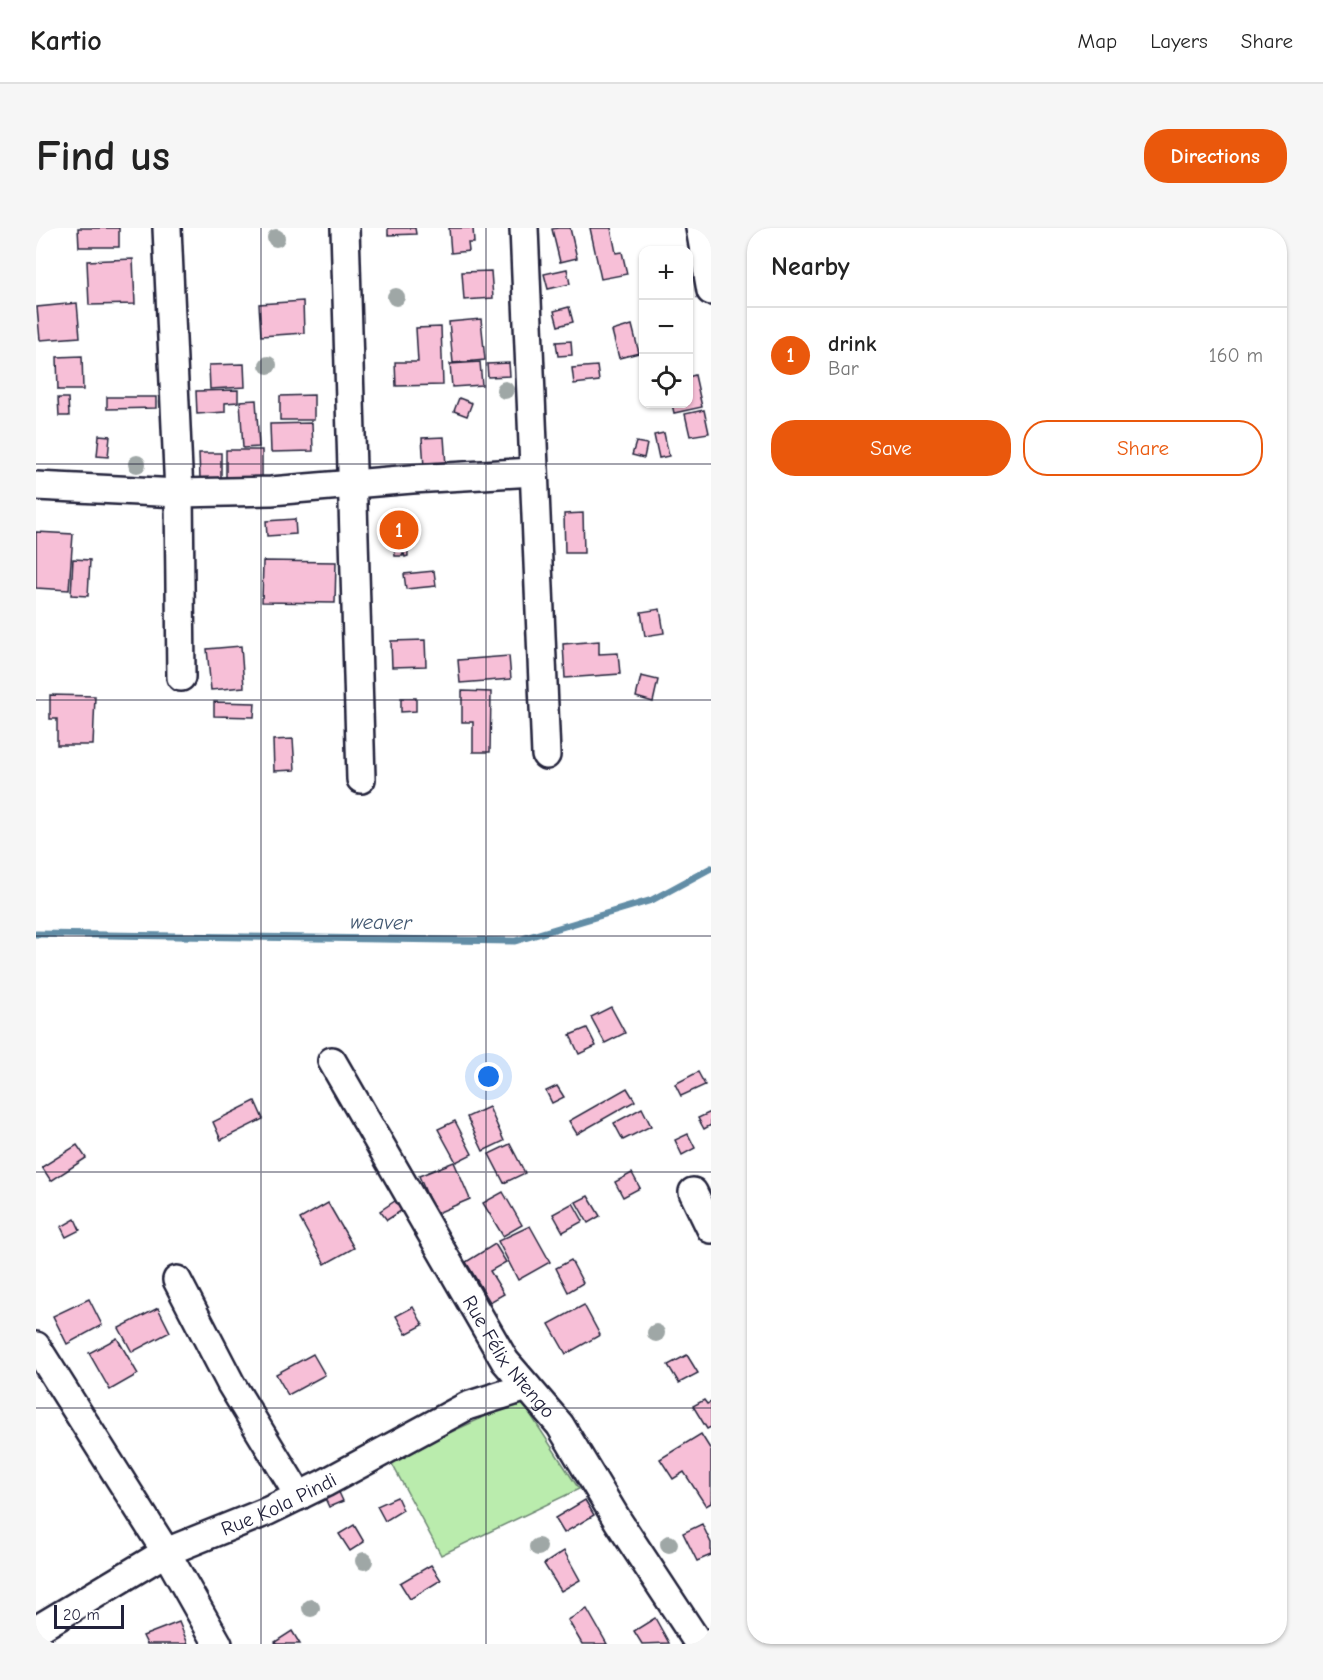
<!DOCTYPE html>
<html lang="en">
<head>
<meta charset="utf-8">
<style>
  body { margin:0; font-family:"Comic Neue",sans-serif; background:#f6f6f6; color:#222 }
  .controls { position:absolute; right:18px; top:18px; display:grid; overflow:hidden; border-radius:12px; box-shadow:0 2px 4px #0004 }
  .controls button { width:54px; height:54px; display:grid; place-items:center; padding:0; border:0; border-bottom:2px solid #e0e0e0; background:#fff; color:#222; font:30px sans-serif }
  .scale { position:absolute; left:18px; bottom:15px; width:70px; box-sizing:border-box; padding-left:6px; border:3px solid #22223b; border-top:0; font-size:16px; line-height:21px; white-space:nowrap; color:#22223b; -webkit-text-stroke:4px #fff; paint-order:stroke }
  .you { position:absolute; left:453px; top:849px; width:21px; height:21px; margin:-15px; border:4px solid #fff; border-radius:50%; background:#1a73e8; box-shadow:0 0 0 9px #1a73e833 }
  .badge { display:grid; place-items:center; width:39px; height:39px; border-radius:50%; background:#ea580c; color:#fff; font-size:20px; font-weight:700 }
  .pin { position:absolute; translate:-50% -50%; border:3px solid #fff; box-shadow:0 2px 6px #0006 }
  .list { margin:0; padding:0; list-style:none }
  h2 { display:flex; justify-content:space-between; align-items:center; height:78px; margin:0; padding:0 24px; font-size:26px }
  h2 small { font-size:20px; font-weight:400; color:#767676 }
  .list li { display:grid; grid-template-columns:39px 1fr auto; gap:18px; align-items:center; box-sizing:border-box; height:96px; padding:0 24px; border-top:2px solid #e0e0e0 }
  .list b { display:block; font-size:22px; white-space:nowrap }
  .list p { margin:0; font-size:20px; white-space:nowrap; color:#767676 }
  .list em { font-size:20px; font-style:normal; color:#767676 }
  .actions { display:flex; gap:12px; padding:18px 24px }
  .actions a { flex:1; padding:14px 0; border:2px solid #ea580c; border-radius:24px; text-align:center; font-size:21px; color:#ea580c }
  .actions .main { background:#ea580c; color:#fff }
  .icon { flex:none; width:33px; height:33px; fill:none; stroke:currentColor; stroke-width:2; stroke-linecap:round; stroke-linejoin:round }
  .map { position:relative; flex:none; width:675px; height:1416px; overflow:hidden; border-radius:24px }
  header { display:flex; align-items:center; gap:36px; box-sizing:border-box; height:84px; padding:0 30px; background:#fff; border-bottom:2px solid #e0e0e0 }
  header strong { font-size:28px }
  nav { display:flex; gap:33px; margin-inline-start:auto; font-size:21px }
  .intro { display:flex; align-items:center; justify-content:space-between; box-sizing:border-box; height:144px; padding:0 36px }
  h1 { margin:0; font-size:42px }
  .button { padding:15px 27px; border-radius:24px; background:#ea580c; color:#fff; font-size:21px; font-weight:700 }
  main { display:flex; gap:36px; padding:0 36px }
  aside { flex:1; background:#fff; border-radius:24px; box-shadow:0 2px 4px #0004 }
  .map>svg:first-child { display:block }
  .green { fill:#baecad; stroke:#6e8774; stroke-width:1.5 }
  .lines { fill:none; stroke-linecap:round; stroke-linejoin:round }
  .stream { stroke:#628da6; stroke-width:7 }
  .building { fill:#f7bfd7; stroke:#22223b; stroke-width:1.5 }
  .minor-casing { stroke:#22223b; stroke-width:32 }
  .minor { stroke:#fff; stroke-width:27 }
  .tree { fill:#9fa7a6 }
  .grid { fill:none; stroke:#22223b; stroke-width:1.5; stroke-opacity:0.55 }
  .labels { text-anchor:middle; stroke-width:4.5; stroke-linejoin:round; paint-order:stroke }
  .street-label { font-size:20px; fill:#22223b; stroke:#fff }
  .water-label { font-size:21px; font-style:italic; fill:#425871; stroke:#fff }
</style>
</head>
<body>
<header>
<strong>Kartio</strong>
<nav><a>Map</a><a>Layers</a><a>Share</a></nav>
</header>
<div class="intro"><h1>Find us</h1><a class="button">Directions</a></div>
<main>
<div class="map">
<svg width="675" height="1416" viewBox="0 0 675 1416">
  <rect width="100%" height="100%" fill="#fff"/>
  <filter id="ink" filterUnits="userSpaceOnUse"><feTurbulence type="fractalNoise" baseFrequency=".0167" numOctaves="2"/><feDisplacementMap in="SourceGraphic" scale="12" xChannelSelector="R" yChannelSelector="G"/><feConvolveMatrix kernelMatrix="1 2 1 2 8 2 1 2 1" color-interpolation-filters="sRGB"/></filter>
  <g filter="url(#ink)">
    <path class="green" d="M485,1172L543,1261L405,1327L354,1232Z"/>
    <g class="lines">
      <path class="stream" d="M0,706L479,713L616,672L675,640"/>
    </g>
    <g class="building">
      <path d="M42,0H83V19H43Z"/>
      <path d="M352,0H379L380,6L352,7Z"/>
      <path d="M413,0H437L438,15H432L433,23L415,25Z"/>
      <path d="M522,0H534L541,30L524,34L516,1Z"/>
      <path d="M554,0H575L580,25L586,24L591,46L565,51Z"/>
      <path d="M97,31L99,76L53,77L51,33Z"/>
      <path d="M531,41L534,56L512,61L508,46Z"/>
      <path d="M455,43L457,70L428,72L426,44Z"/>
      <path d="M267,73L268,105L225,108L223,76Z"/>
      <path d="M41,75L44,109L4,112L1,79Z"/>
      <path d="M533,79L537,94L522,98L518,83Z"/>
      <path d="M445,91L449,132L417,135L413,94Z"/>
      <path d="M596,97L603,125L583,130L576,103Z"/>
      <path d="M405,99L407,157L360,158L359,134H382L380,100Z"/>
      <path d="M535,113L536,127L522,128L520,114Z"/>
      <path d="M46,128L47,162H22L21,129Z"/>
      <path d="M444,134L446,157L416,159L414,136Z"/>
      <path d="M473,135L474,148L452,149L451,136Z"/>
      <path d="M208,136L209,159L174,161L173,137Z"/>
      <path d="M561,138L563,153L538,156L536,140Z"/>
      <path d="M659,147L666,179L638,185L636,176H652V149Z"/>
      <path d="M202,162V174L189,175V184L161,186L160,163Z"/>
      <path d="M278,167V192H244V168Z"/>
      <path d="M71,169H120V180L71,181Z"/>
      <path d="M22,170H32L33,188H23Z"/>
      <path d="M423,170L436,175L431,188L418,183Z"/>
      <path d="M220,172L223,219L207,220L204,173Z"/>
      <path d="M668,182L673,205L654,208L649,186Z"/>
      <path d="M276,195L277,223L235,224L234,196Z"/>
      <path d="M628,205L633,228L623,230L618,207Z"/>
      <path d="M63,207L74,208L72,229L61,228Z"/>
      <path d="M408,209L410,238L388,239L386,210Z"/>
      <path d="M600,214L611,216L608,230L596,227Z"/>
      <path d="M190,222H226V251L190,250Z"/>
      <path d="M163,225H185V250H164Z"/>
      <path d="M370,285L372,328L369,329L366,318L367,328H359L355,287Z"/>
      <path d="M547,285L548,325H529L528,286Z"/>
      <path d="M259,291L260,306L231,308L230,293Z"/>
      <path d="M0,304L37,306L33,362L0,360Z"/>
      <path d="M37,331L54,332L52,368L35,367Z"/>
      <path d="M227,333L300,334L299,375L226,374Z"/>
      <path d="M398,343L400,358L370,361L368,346Z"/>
      <path d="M624,381L628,405L609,408L605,384Z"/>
      <path d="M389,412L390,438L356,439L355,413Z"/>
      <path d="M563,413V426L582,425L584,446L529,450L527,416Z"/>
      <path d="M205,418L208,459L175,462L171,421Z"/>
      <path d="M473,428L475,451L424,455L422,432Z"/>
      <path d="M605,448L622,452L617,474L600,469Z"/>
      <path d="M426,463L455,464L454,524H437V494H426Z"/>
      <path d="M14,467L59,468L57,517H21V491H14Z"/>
      <path d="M365,470H380V483L365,484Z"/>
      <path d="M178,474L219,475L218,489L178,488Z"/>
      <path d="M257,511L259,542L238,543L237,512Z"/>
      <path d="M575,779L589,805L569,815L555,789Z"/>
      <path d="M551,800L560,818L543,826L534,807Z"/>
      <path d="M662,844L669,857L645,868L639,856Z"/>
      <path d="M521,858L528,869L516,875L510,863Z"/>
      <path d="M591,860L599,873L541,906L533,893Z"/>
      <path d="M219,873L227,891L185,912L177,894Z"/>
      <path d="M453,879L468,913L447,923L431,889Z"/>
      <path d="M606,880L615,898L587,912L578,895Z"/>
      <path d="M675,884V897L668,901L662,890Z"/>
      <path d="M419,893L436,926L420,934L402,901Z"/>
      <path d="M652,906L659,920L646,927L639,912Z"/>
      <path d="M474,916L489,945L468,955L453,926Z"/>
      <path d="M41,917L50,930L15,953L6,939Z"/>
      <path d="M418,934L434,971L399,986L383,948Z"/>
      <path d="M596,945L604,960L587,969L579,954Z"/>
      <path d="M467,964L486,997L467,1008L447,975Z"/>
      <path d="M552,968L564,988L552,995L540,974Z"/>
      <path d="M362,971L368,981L351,992L344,983Z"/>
      <path d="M292,975L318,1020L289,1036L264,991Z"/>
      <path d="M537,975L547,993L527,1004L517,986Z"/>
      <path d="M39,991L44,1002L30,1009L25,999Z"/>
      <path d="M494,998L514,1034L482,1052L462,1013Z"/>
      <path d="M459,1016L470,1034L454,1043L468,1066L454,1074L430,1034Z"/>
      <path d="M535,1032L547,1055L532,1064L520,1040Z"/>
      <path d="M53,1071L66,1097L31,1116L17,1088Z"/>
      <path d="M548,1077L564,1107L530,1126L513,1096Z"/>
      <path d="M377,1079L387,1097L370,1106L360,1088Z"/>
      <path d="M122,1080L134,1104L96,1124L83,1100Z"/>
      <path d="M81,1110L102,1146L74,1162L53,1125Z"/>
      <path d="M277,1126L289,1147L252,1167L240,1146Z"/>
      <path d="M651,1127L662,1145L643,1155L632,1137Z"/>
      <path d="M668,1172L671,1176L675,1174V1199L671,1201L657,1178Z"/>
      <path d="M665,1206L675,1222V1275L670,1278L648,1244L637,1251L624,1231Z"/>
      <path d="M301,1260L307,1273L293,1279L287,1266Z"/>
      <path d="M361,1269L367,1282L349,1293L341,1278Z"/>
      <path d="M549,1272L558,1287L528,1305L519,1290Z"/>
      <path d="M666,1296L675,1315V1327L661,1333L647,1305Z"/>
      <path d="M318,1297L328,1314L314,1323L303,1306Z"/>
      <path d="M528,1323L544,1352L525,1363L508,1336Z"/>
      <path d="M395,1337L405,1352L374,1371L364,1355Z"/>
      <path d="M551,1381L571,1416H546L532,1392Z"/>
      <path d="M619,1390L633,1415L606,1416L598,1403Z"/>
      <path d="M143,1394L152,1416H111L107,1408Z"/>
      <path d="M256,1403L264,1416H240L239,1414Z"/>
    </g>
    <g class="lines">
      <defs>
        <g id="minor">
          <path d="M131,0L143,265L145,449"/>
          <path d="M309,0L325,551"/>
          <path d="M488,0L510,527"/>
          <path d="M664,0L675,63"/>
          <path d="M0,258L143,265L235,263L376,251L498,244"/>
          <path id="s1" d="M296,833L469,1133L524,1197L582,1293L663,1416"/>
          <path d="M657,964L675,1001"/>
          <path d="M141,1052L195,1156L263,1268"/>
          <path d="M0,1118L130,1324L182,1416"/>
          <path id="s2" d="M0,1402L130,1324L232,1283L289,1255L431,1178L491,1159"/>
        </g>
      </defs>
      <use href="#minor" class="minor-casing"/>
      <use href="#minor" class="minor"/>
    </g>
    <g class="tree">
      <circle cx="240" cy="10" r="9"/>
      <circle cx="360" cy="69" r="9"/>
      <circle cx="232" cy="137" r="9"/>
      <circle cx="469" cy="162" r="9"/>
      <circle cx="101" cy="236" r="9"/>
      <circle cx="620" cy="1105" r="9"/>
      <circle cx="633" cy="1316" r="9"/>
      <circle cx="502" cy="1319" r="9"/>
      <circle cx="328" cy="1333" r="9"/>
      <circle cx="275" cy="1380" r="9"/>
    </g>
  </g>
  <path class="grid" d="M225,0V1416M450,0V1416M0,236H675M0,472H675M0,708H675M0,944H675M0,1180H675"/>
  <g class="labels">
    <g class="street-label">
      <text dy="7" stroke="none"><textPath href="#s1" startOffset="345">Rue Félix Ntengo</textPath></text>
      <text dy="7" stroke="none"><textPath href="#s2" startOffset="274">Rue Kola Pindi</textPath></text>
    </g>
    <g class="water-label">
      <text transform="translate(345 694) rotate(1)" y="7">weaver</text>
    </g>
  </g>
</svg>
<div class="controls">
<button>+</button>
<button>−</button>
<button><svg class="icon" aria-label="locate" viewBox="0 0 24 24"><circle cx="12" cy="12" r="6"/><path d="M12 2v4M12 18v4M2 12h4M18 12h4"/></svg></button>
</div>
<div class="scale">20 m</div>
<div class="you"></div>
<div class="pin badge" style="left:363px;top:302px">1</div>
</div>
<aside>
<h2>Nearby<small></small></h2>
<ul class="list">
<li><span class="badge">1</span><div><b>drink</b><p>Bar</p></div><em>160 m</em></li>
</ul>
<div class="actions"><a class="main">Save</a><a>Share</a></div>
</aside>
</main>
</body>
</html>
